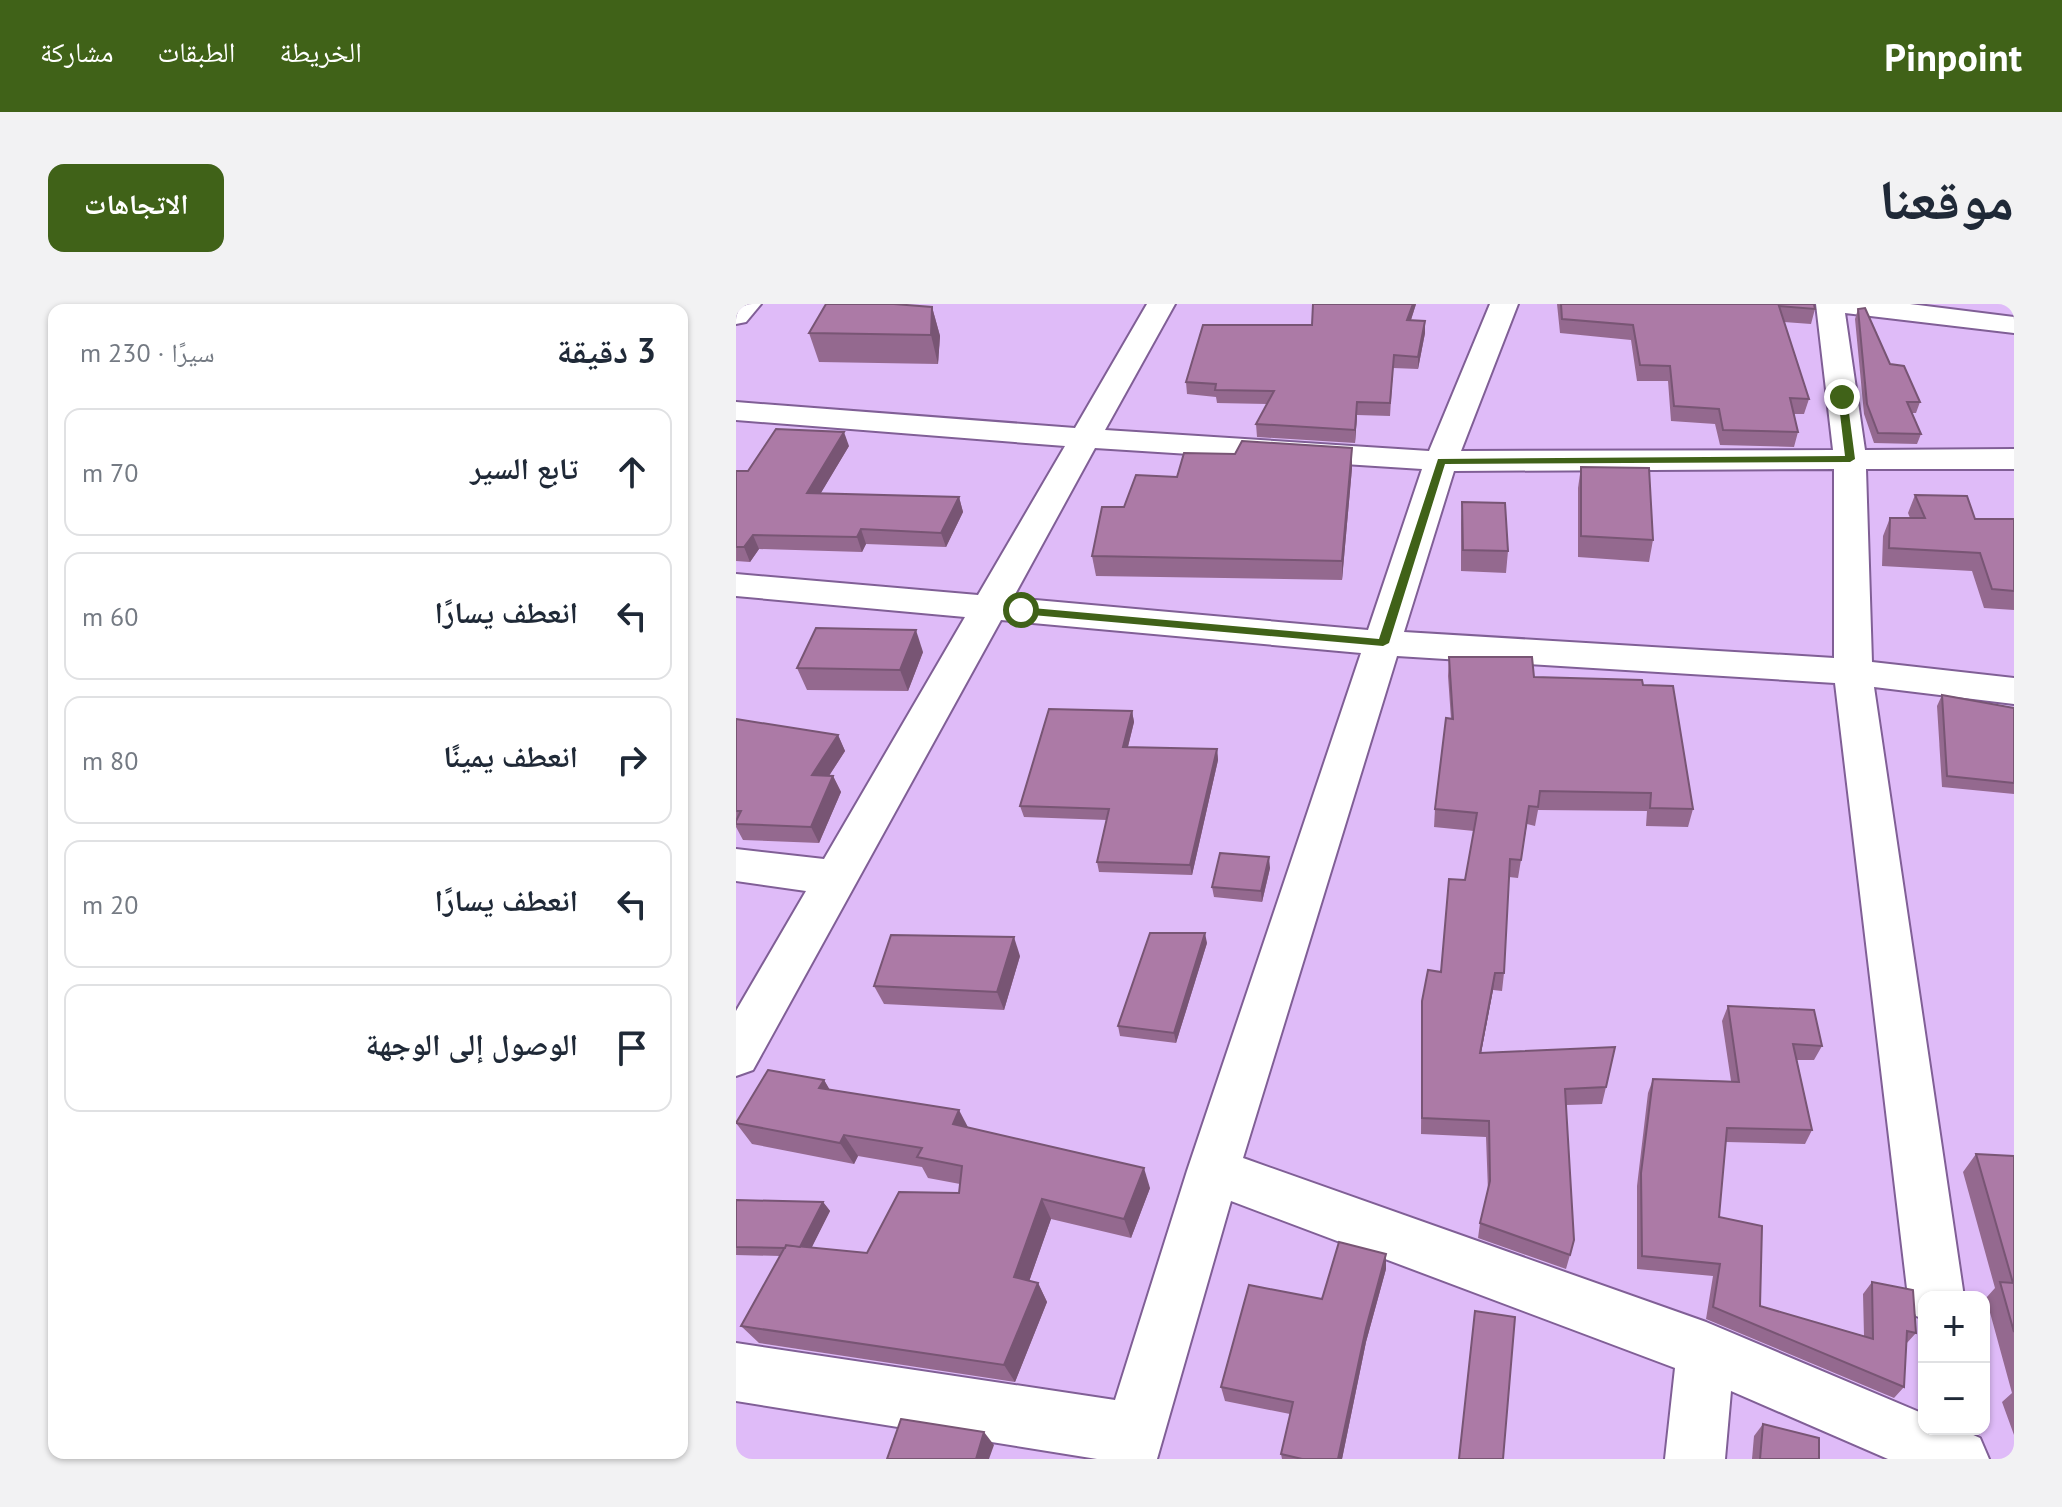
<!DOCTYPE html>
<html lang="ar">
<head>
<meta charset="utf-8">
<style>
  body { margin:0; font-family:"PT Sans","Noto Naskh Arabic",sans-serif; background:#f2f2f3; color:#1f2937; direction:rtl }
  .controls { position:absolute; right:24px; bottom:24px; display:grid; overflow:hidden; border-radius:16px; box-shadow:0 2px 6px #0004 }
  .controls button { width:72px; height:72px; display:grid; place-items:center; padding:0; border:0; border-bottom:2px solid #e0e1e3; background:#fff; color:#1f2937; font:40px sans-serif }
  .stop { position:absolute; width:24px; height:24px; margin:-18px; border:6px solid #406218; border-radius:50%; background:#fff }
  .stop.end { background:#406218; border-color:#fff; box-shadow:0 2px 8px #0008 }
  .list { margin:0; padding:0; list-style:none }
  h2 { display:flex; justify-content:space-between; align-items:center; height:104px; margin:0; padding:0 32px; font-size:34px }
  h2 small { font-size:26px; font-weight:400; color:#747a83 }
  .list li { display:grid; grid-template-columns:52px 1fr auto; gap:24px; align-items:center; box-sizing:border-box; height:128px; margin:0 16px 16px; padding:0 16px; border:2px solid #e0e1e3; border-radius:16px }
  .list b { display:block; font-size:30px; white-space:nowrap }
  .list em { font-size:26px; font-style:normal; color:#747a83 }
  .icon { flex:none; width:44px; height:44px; fill:none; stroke:currentColor; stroke-width:2; stroke-linecap:round; stroke-linejoin:round }
  .map { position:relative; flex:none; width:1278px; height:1155px; overflow:hidden; direction:ltr; border-radius:16px }
  header { display:flex; align-items:center; gap:48px; box-sizing:border-box; height:112px; padding:0 40px; background:#406218; color:#fff }
  header strong { font-size:38px }
  nav { display:flex; gap:44px; margin-inline-start:auto; font-size:28px }
  .intro { display:flex; align-items:center; justify-content:space-between; box-sizing:border-box; height:192px; padding:0 48px }
  h1 { margin:0; font-size:56px }
  .button { padding:20px 36px; border-radius:16px; background:#406218; color:#fff; font-size:28px; font-weight:700 }
  main { display:flex; gap:48px; padding:0 48px }
  aside { flex:1; background:#fff; border-radius:16px; box-shadow:0 2px 6px #0004 }
  .map>svg:first-child { display:block }
  .lines { fill:none; stroke-linecap:round; stroke-linejoin:round }
  .minor-casing { stroke:#805f96; stroke-width:4 }
  .minor { fill:#fff; fill-rule:evenodd }
  .wall { fill:#94698f }
  .shaded-wall { fill:#785574 }
  .building { fill:#ac7aa6; stroke:#785574; stroke-width:2 }
  .route { fill:#406218 }
</style>
</head>
<body>
<header>
<strong>Pinpoint</strong>
<nav><a>الخريطة</a><a>الطبقات</a><a>مشاركة</a></nav>
</header>
<div class="intro"><h1>موقعنا</h1><a class="button">الاتجاهات</a></div>
<main>
<div class="map">
<svg width="1278" height="1155" viewBox="0 0 1278 1155">
  <rect width="100%" height="100%" fill="#dfbbf8"/>
  <g class="lines">
    <defs>
      <g id="minor">
        <path d="M0,0H25L10,18L0,20Z"/>
        <path d="M411,0H439L369,126L693,147L754,0H782L725,147L1097,146L1080,0H1174L1278,13V29L1109,9L1129,146L1278,145V165H1130L1136,358L1278,374V400L1138,383L1228,993H1188V1015L1180,1012L1172,993L1099,379L661,352L507,854L970,1018L1188,1110V1125H1224L1244,1134L1253,1155H1152L995,1087L989,1155H929L939,1064L495,897L421,1155H361L0,1097V1039L379,1096L451,867L625,349L265,316L17,766L0,772V707L70,587L0,577V545L88,555L229,313L0,292V270L242,291L329,142L0,116V98L339,124ZM359,144L686,165L632,326L277,294ZM1098,165V354L668,328L718,167Z"/>
      </g>
    </defs>
    <use href="#minor" class="minor-casing"/>
    <use href="#minor" class="minor"/>
  </g>
  <g class="wall">
    <path d="M577,0H680L675,16L689,17V29L682,65L657,64L654,112L621,111L619,139L521,133L520,120L531,100L481,99L480,93L451,90L450,78L576,21Z"/>
    <path d="M821,0H1078L1079,5L1075,20L1048,18L1073,95L1068,110H1058L1062,128L1058,143L984,141L979,120L935,117L932,77H901L895,36L824,29Z"/>
    <path d="M196,3L204,32L202,60L83,58L73,29Z"/>
    <path d="M1122,5L1154,60L1184,98L1180,109H1176L1185,130L1181,140L1138,139L1128,110L1119,15Z"/>
    <path d="M113,142L84,190L223,193L227,208L210,243L130,240L126,248L23,245L14,258L0,257V167H12Z"/>
    <path d="M616,144V164L606,276L360,272L356,252L388,203L441,173L499,150Z"/>
    <path d="M845,163L917,236L913,258L842,253V184Z"/>
    <path d="M1179,191L1239,215H1278V306L1248,304L1236,267L1146,262L1147,232L1154,214H1174L1172,209Z"/>
    <path d="M726,198L772,247L770,269L725,267V219Z"/>
    <path d="M187,348L172,387L71,386L61,364Z"/>
    <path d="M713,353L798,373L907,381L957,505L952,523L910,522L911,507L802,506L799,522L791,520L782,574L773,573L768,669L766,687L757,686L745,749L870,783L866,800L830,801L834,951L830,965L742,934L744,919L752,887L750,833L685,830L686,697L705,668L729,576L738,527L698,523L699,505L715,415L712,372Z"/>
    <path d="M1206,391L1278,404V490L1206,483L1201,402Z"/>
    <path d="M396,407L398,418L392,443L481,445L482,456L456,571L363,568L361,558L371,516L288,513L284,502Z"/>
    <path d="M0,415L102,431L109,447L93,472H97L105,488L83,539L7,536L0,523Z"/>
    <path d="M534,564L526,598L478,593L476,583Z"/>
    <path d="M471,639L440,739L384,732L382,722Z"/>
    <path d="M284,652L268,706L148,700L138,682Z"/>
    <path d="M992,702L1086,742L1078,756H1061L1076,826L1069,840L990,838L983,913L1024,1002L1128,1032L1127,990L1136,978L1180,1029L1170,1040L1168,1083L1158,1094L970,1015L977,972L901,965V882L912,789L917,775L995,777L986,717Z"/>
    <path d="M88,776L93,785L232,823L414,884L395,934L315,915L293,977L302,979L311,998L279,1078L23,1039L5,1022L44,952L0,951V896L87,898L94,907L75,944L131,949L223,889L224,880L192,874L186,863L122,852L118,860L16,840L0,819Z"/>
    <path d="M1240,850L1278,852V1131L1266,1098L1276,1089L1250,994L1259,984L1227,868Z"/>
    <path d="M650,965L630,1038L606,1155H546L545,1150L554,1110L489,1097L485,1083L586,995Z"/>
    <path d="M1027,1120L1083,1155H1016L1018,1132Z"/>
  </g>
  <g class="shaded-wall">
    <path d="M677,0H680L671,28V16Z"/>
    <path d="M196,3L204,32L202,60L195,31Z"/>
    <path d="M689,17V29L682,65V53Z"/>
    <path d="M621,98V111L619,139V126Z"/>
    <path d="M108,128L113,142L76,204L71,189Z"/>
    <path d="M616,144V164L606,276V257Z"/>
    <path d="M223,193L227,208L210,243L205,229Z"/>
    <path d="M125,225L130,240L126,248L121,233Z"/>
    <path d="M17,231L23,245L14,258L8,243Z"/>
    <path d="M180,326L187,348L172,387L164,366Z"/>
    <path d="M396,407L398,418L389,454L387,443Z"/>
    <path d="M102,431L109,447L83,487L76,471Z"/>
    <path d="M481,445L482,456L456,571L454,561Z"/>
    <path d="M97,472L105,488L83,539L75,523Z"/>
    <path d="M533,553L534,564L526,598L525,587Z"/>
    <path d="M469,629L471,639L440,739L438,729Z"/>
    <path d="M278,633L284,652L268,706L261,688Z"/>
    <path d="M759,669L757,686L742,765L744,749Z"/>
    <path d="M88,776L101,798L83,784Z"/>
    <path d="M223,806L234,827L217,820Z"/>
    <path d="M108,831L122,852L118,860L104,839Z"/>
    <path d="M408,864L414,884L395,934L388,915Z"/>
    <path d="M306,895L315,915L288,992L278,973Z"/>
    <path d="M87,898L94,907L71,953L64,944Z"/>
    <path d="M650,950V965L630,1038L606,1155H602L630,1024Z"/>
    <path d="M302,979L311,998L279,1078L268,1061Z"/>
    <path d="M248,1128L258,1141L253,1155H240Z"/>
  </g>
  <g class="building">
    <path d="M90,0H158L196,3L195,31L73,29Z"/>
    <path d="M577,0H677L671,16L689,17L682,53L658,51L654,99L621,98L619,126L520,120L538,87L479,86L480,80L450,78L467,21H576Z"/>
    <path d="M825,0H1078L1079,5L1043,2L1073,95L1054,94L1062,128L987,126L983,105L938,102L934,62L904,61L897,21L826,15Z"/>
    <path d="M1129,4L1154,60L1168,62L1184,98H1171L1185,130L1142,129L1131,100L1122,5Z"/>
    <path d="M40,125L108,128L71,189L223,193L205,229L125,225L121,233L17,231L8,243H0V167H12Z"/>
    <path d="M506,137L616,144L606,257L356,252L366,203H388L400,171L441,173L448,149L499,150Z"/>
    <path d="M845,163L913,164L917,236L845,232Z"/>
    <path d="M1179,191L1231,192L1239,215H1278V287L1256,285L1244,249L1153,244L1154,214H1189Z"/>
    <path d="M726,198L769,199L772,247L727,246Z"/>
    <path d="M80,324L180,326L164,366L61,364Z"/>
    <path d="M713,353H796L798,373L906,376L907,381L937,382L957,505L914,504L915,489L804,487L802,503L793,502L785,556L774,555L768,669H759L744,749L879,743L870,783L829,785L838,936L834,951L744,919L754,877L753,817L686,814V697L692,666L705,668L713,575L729,576L741,509L699,505L710,414L717,415Z"/>
    <path d="M1206,391L1278,404V479L1211,472Z"/>
    <path d="M313,405L396,407L387,443L481,445L454,561L361,558L373,505L284,502Z"/>
    <path d="M0,415L102,431L76,471L97,472L75,523L0,520V517L5,507H0Z"/>
    <path d="M484,549L533,553L525,587L476,583Z"/>
    <path d="M414,629H469L438,729L382,722Z"/>
    <path d="M155,631L278,633L261,688L138,682Z"/>
    <path d="M992,702L1078,706L1086,742L1057,740L1076,826L991,824L983,913L1026,922L1024,1002L1137,1035L1136,978L1177,986L1180,1029L1171,1027L1168,1083L977,1003L984,960L906,952L905,869L917,775L1003,778Z"/>
    <path d="M32,766L88,776L83,784L223,806L217,820L408,864L388,915L306,895L278,973L302,979L268,1061L5,1022L50,941L131,949L163,888L223,889L226,862L181,853L186,844L108,831L104,839L0,819Z"/>
    <path d="M1240,850L1278,852V1028L1264,978L1277,979Z"/>
    <path d="M0,896L87,898L64,943L50,941L49,944L0,943Z"/>
    <path d="M603,938L650,950L630,1024L602,1155H566L545,1150L557,1098L485,1083L513,981L586,995Z"/>
    <path d="M739,1007L779,1013L767,1155H723Z"/>
    <path d="M165,1115L248,1128L240,1155H151Z"/>
    <path d="M1027,1120L1083,1134V1155H1024Z"/>
  </g>
  <path class="route" d="M1106,91L1111,93L1119,155L1114,158L709,160L653,339L647,342L285,310L279,306L285,303L643,335L702,155L1109,152L1102,93Z"/>
</svg>
<div class="controls">
<button>+</button>
<button>−</button>
</div>
<div class="stop" style="left:285px;top:306px"></div>
<div class="stop end" style="left:1106px;top:93px"></div>
</div>
<aside>
<h2>3 دقيقة<small>سيرًا · 230 m</small></h2>
<ul class="list">
<li><svg class="icon" aria-label="ahead" viewBox="0 0 24 24"><path d="M12 20V5M6 11l6-6 6 6"/></svg><div><b>تابع السير</b></div><em>70 m</em></li>
<li><svg class="icon" aria-label="left" viewBox="0 0 24 24"><path d="M17 20v-9H6M10 6l-5 5 5 5"/></svg><div><b>انعطف يسارًا</b></div><em>60 m</em></li>
<li><svg class="icon" aria-label="right" viewBox="0 0 24 24"><path d="M7 20v-9h11M14 6l5 5-5 5"/></svg><div><b>انعطف يمينًا</b></div><em>80 m</em></li>
<li><svg class="icon" aria-label="left" viewBox="0 0 24 24"><path d="M17 20v-9H6M10 6l-5 5 5 5"/></svg><div><b>انعطف يسارًا</b></div><em>20 m</em></li>
<li><svg class="icon" aria-label="arrive" viewBox="0 0 24 24"><path d="M6 21V4h12l-3 4 3 4H6"/></svg><div><b>الوصول إلى الوجهة</b></div></li>
</ul>
</aside>
</main>
</body>
</html>
